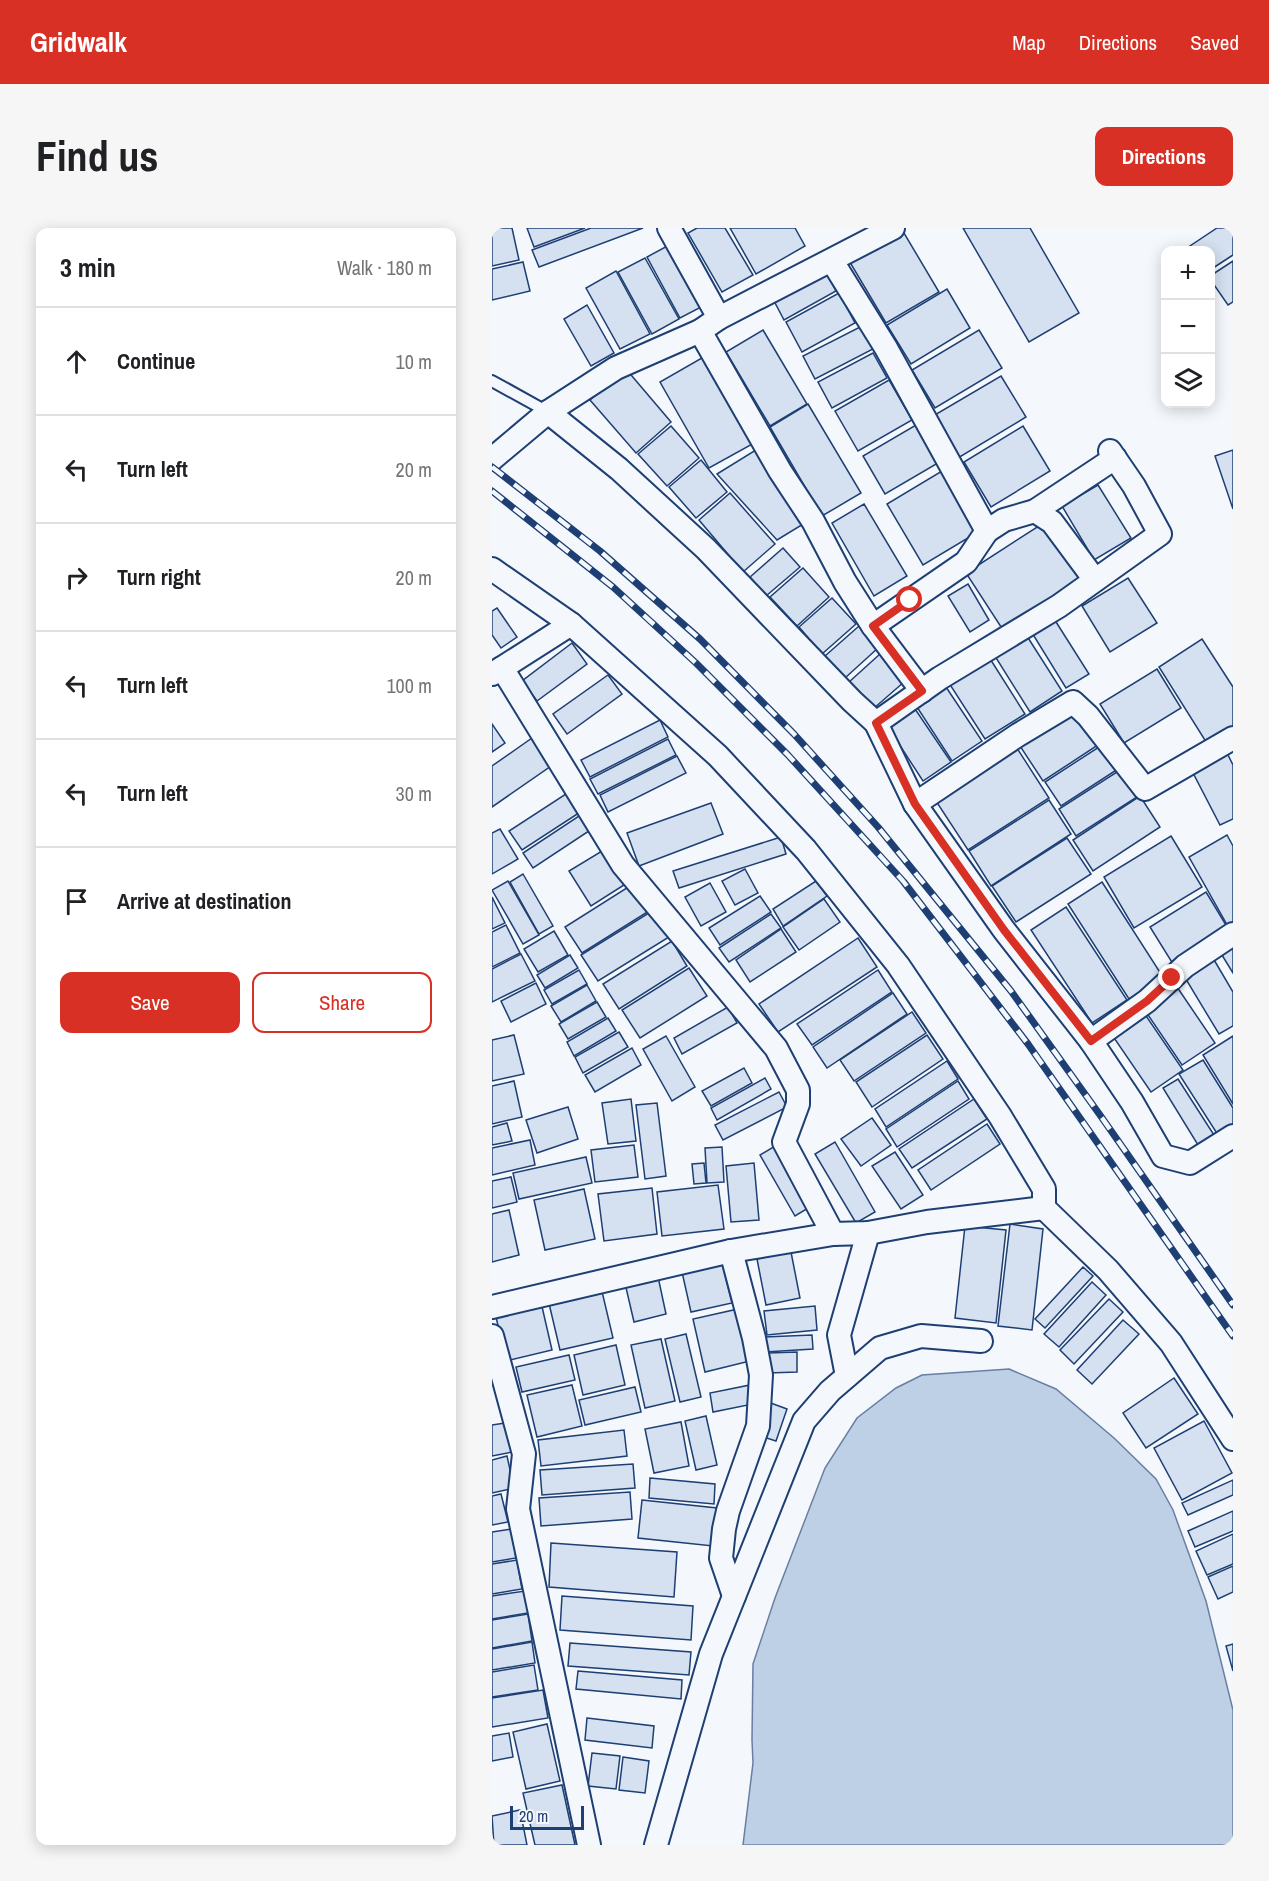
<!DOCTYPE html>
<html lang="en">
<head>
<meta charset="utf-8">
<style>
  body { margin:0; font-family:"Archivo Narrow",sans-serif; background:#f6f6f6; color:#202124 }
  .controls { position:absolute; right:18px; top:18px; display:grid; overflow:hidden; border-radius:12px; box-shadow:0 3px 15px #0003 }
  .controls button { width:54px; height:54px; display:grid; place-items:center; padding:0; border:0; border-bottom:2px solid #e0e0e0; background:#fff; color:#202124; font:30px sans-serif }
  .scale { position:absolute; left:18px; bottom:15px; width:74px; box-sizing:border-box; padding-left:6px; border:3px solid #1d3f73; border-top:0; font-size:16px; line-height:21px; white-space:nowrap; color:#1d3f73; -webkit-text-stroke:4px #f4f7fb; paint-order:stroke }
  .stop { position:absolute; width:18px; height:18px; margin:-14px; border:4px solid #d93025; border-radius:50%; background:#fff }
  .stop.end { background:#d93025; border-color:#fff; box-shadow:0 2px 6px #0008 }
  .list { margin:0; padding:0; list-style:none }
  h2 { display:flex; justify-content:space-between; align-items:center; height:78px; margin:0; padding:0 24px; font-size:26px }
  h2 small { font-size:20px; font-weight:400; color:#757577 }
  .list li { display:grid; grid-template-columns:39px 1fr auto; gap:18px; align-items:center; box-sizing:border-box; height:108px; padding:0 24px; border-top:2px solid #e0e0e0 }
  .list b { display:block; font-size:22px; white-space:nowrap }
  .list em { font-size:20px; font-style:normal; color:#757577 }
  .actions { display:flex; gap:12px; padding:18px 24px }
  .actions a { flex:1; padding:14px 0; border:2px solid #d93025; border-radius:12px; text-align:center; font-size:21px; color:#d93025 }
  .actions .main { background:#d93025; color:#fff }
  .icon { flex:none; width:33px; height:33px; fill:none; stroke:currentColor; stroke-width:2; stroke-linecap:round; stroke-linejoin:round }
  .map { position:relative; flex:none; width:741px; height:1617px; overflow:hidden; border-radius:12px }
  header { display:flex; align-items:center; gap:36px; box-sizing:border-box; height:84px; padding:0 30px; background:#d93025; color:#fff }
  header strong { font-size:28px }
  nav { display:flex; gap:33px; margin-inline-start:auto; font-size:21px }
  .intro { display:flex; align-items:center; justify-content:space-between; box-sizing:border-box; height:144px; padding:0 36px }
  h1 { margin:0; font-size:42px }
  .button { padding:15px 27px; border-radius:12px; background:#d93025; color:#fff; font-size:21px; font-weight:700 }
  main { display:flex; gap:36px; padding:0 36px }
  aside { flex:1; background:#fff; border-radius:12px; box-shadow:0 3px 15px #0003 }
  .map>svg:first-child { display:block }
  .water { fill:#bed0e5; stroke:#687fa3; stroke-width:1.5 }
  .building { fill:#d5e0f0; stroke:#1d3f73; stroke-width:1.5 }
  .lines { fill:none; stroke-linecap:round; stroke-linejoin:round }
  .service-casing { stroke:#1d3f73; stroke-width:14 }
  .minor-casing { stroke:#1d3f73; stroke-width:26 }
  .service { stroke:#f4f7fb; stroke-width:10 }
  .minor { stroke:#f4f7fb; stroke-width:22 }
  .rail-casing { stroke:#1d3f73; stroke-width:7 }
  .rail { stroke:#f4f7fb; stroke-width:4.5; stroke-dasharray:14; stroke-linecap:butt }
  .route { stroke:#d93025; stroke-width:8 }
</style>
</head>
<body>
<header>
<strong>Gridwalk</strong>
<nav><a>Map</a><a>Directions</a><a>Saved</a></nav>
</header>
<div class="intro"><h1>Find us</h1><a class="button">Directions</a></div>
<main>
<aside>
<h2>3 min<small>Walk · 180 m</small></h2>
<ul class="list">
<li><svg class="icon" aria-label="ahead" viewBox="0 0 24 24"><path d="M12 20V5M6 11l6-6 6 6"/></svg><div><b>Continue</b></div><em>10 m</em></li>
<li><svg class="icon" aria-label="left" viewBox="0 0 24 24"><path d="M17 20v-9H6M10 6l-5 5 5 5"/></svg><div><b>Turn left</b></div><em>20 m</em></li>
<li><svg class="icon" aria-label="right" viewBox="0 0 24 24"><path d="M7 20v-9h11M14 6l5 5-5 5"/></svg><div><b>Turn right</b></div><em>20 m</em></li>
<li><svg class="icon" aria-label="left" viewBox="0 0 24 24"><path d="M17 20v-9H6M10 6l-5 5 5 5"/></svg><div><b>Turn left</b></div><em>100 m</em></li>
<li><svg class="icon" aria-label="left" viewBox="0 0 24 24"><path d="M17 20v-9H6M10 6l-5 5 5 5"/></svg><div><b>Turn left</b></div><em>30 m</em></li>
<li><svg class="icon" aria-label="arrive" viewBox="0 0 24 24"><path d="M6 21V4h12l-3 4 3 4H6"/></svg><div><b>Arrive at destination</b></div></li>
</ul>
<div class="actions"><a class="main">Save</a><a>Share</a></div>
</aside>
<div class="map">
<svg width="741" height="1617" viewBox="0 0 741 1617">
  <rect width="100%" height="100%" fill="#f4f7fb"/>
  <path class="water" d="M517,1141L564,1161L622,1210L664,1251L681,1282L714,1373L741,1482V1617H251L261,1535L260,1512L261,1436L283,1370L333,1240L365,1190L404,1160L430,1147Z"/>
  <g class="building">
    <path d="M0,0H20L27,32L0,38Z"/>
    <path d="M35,0H93L42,19Z"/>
    <path d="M99,0H151L47,39L40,22Z"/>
    <path d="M205,0H233L261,47L230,64L196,5Z"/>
    <path d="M238,0H303L313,18L264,46Z"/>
    <path d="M409,0L447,64L394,95L356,31Z"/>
    <path d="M471,0H538L587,85L537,114Z"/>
    <path d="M725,0H741V27L718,42V22H692Z"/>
    <path d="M179,16L213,77L188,90L155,29Z"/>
    <path d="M153,30L187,91L160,106L126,44Z"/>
    <path d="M741,33V74L736,77L718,51V48Z"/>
    <path d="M31,34L38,63L0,72V41Z"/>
    <path d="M332,40L344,63L292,92L280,69Z"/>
    <path d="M124,43L158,106L128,121L94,60Z"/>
    <path d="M455,61L478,100L419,136L395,97Z"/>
    <path d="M347,65L363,95L310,124L294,94Z"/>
    <path d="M95,77L122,125L99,138L72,91Z"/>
    <path d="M370,98L381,121L323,151L311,128Z"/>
    <path d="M271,102L315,176L278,198L234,124Z"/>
    <path d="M487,102L510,140L443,180L420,142Z"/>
    <path d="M381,125L395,150L340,180L326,154Z"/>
    <path d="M215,127L264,214L217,240L168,154Z"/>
    <path d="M134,141L179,194L144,225L98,172Z"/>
    <path d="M509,148L534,189L466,230L441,188Z"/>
    <path d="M397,152L420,192L366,223L343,183Z"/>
    <path d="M316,176L369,265L330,288L278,199Z"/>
    <path d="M424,197L446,235L393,266L371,228Z"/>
    <path d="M179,198L207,230L175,258L146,226Z"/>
    <path d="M531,198L558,243L499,279L472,234Z"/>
    <path d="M267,220L313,295L285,312L225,246Z"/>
    <path d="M741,222V281L723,228Z"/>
    <path d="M209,232L235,264L204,290L177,259Z"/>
    <path d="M450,243L486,304L431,337L395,276Z"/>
    <path d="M606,257L639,310L602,332L570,278Z"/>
    <path d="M238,265L283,316L251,344L207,292Z"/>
    <path d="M372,276L415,348L382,368L340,295Z"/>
    <path d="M553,294L590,351L511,402L474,345Z"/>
    <path d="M291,320L308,339L274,368L258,349Z"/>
    <path d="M311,340L337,369L305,398L278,369Z"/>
    <path d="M636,350L665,395L618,424L590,378Z"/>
    <path d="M476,356L497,392L478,404L456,368Z"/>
    <path d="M340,370L364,396L330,426L307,399Z"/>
    <path d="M5,380L25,409L9,420L0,407V383Z"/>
    <path d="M559,386L597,446L574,460L537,400Z"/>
    <path d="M367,398L386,420L353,450L333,428Z"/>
    <path d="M533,405L570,463L538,484L501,425Z"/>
    <path d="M710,411L741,459V502L716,517L667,439Z"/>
    <path d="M80,415L95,436L45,473L30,453Z"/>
    <path d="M388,426L412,454L381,481L357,454Z"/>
    <path d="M495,426L533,486L493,511L455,452Z"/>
    <path d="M665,441L689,480L632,515L608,476Z"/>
    <path d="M116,447L130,466L75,506L61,486Z"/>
    <path d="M452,456L490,513L460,533L423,476Z"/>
    <path d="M584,477L609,515L551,553L526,515Z"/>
    <path d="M421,478L459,534L431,553L394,496Z"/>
    <path d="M168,492L176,509L98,549L89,532Z"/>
    <path d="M0,496L13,515L0,524Z"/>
    <path d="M40,510L59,538L0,579V538Z"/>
    <path d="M176,511L184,527L106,566L98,551Z"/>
    <path d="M523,517L557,570L476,622L442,570Z"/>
    <path d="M610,517L626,541L569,578L553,554Z"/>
    <path d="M734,523L741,537V591L728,597L699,541Z"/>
    <path d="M185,528L194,545L116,584L108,567Z"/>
    <path d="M628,542L645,569L584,608L567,581Z"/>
    <path d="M80,562L93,581L30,622L17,603Z"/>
    <path d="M648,568L668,599L601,643L581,612Z"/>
    <path d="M557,572L579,606L499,658L477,623Z"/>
    <path d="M219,575L231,606L147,638L135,605Z"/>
    <path d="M93,584L103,599L41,640L31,625Z"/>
    <path d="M8,601L26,631L0,646V605Z"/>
    <path d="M735,607L741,618V701L738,702L697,629Z"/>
    <path d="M679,608L710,659L642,700L612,649Z"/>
    <path d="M289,609L294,626L187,660L181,643Z"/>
    <path d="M575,610L599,646L524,694L500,658Z"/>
    <path d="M110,623L132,657L99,678L77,643Z"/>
    <path d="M253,641L266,665L243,677L230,653Z"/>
    <path d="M31,646L61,698L47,706L18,654Z"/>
    <path d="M16,653L47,707L31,716L0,662Z"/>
    <path d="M324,653L335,668L291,698L281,681Z"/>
    <path d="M610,654L671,749L637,771L576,676Z"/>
    <path d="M218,655L234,684L209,698L193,669Z"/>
    <path d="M141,656L157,683L90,725L73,699Z"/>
    <path d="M714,664L737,702L681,736L658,699Z"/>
    <path d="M268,668L279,684L228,717L217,700Z"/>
    <path d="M0,669L13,695L0,701Z"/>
    <path d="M332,671L348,694L307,722L291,699Z"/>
    <path d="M574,679L635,772L600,795L539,702Z"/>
    <path d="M160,683L177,709L106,753L89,727Z"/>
    <path d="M279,686L289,700L237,734L227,720Z"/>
    <path d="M14,697L28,725L0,739V704Z"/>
    <path d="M289,701L304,724L258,754L244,732Z"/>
    <path d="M62,703L76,727L46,744L32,721Z"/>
    <path d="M366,710L385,739L286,804L267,776Z"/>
    <path d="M741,710V745L725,719Z"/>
    <path d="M180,713L195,738L127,781L111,756Z"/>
    <path d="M718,725L741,764V798L727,806L689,743Z"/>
    <path d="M29,726L43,753L0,774V741Z"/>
    <path d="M78,727L86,740L53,760L45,747Z"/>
    <path d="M197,740L215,768L148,810L130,782Z"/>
    <path d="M87,742L95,756L60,776L52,762Z"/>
    <path d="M386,742L400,764L320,817L305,796Z"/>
    <path d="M44,755L54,776L19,794L9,773Z"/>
    <path d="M683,756L723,815L690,837L650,778Z"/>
    <path d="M95,757L104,773L69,794L59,778Z"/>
    <path d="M401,765L415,786L335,840L321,819Z"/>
    <path d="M105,774L114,789L76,811L67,796Z"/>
    <path d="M236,779L245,795L190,826L182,810Z"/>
    <path d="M650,782L691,842L659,864L618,804Z"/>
    <path d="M420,784L434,805L362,853L348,832Z"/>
    <path d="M116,790L124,803L82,828L75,814Z"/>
    <path d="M127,804L136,819L91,845L83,829Z"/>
    <path d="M22,807L32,846L0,853V812Z"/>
    <path d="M435,807L451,831L380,879L364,854Z"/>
    <path d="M174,808L203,859L180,873L151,821Z"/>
    <path d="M741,808V876L711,827Z"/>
    <path d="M140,820L149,837L103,864L93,847Z"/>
    <path d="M711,832L741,880V898L726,907L687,846Z"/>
    <path d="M455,833L466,851L394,899L383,881Z"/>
    <path d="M252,840L260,855L219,878L210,863Z"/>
    <path d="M273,850L279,861L225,892L219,880Z"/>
    <path d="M686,851L722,907L706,917L671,860Z"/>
    <path d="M22,853L30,889L0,896V858Z"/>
    <path d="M466,853L477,871L405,919L394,901Z"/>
    <path d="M287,864L295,879L231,912L223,897Z"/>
    <path d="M139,871L144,913L116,916L110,875Z"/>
    <path d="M482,871L495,891L420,940L407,921Z"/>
    <path d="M165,875L174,948L153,951L144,877Z"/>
    <path d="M76,879L86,911L45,925L34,892Z"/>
    <path d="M380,890L399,917L369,938L349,911Z"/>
    <path d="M15,895L20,913L0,917V899Z"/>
    <path d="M495,896L508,916L439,962L426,942Z"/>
    <path d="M38,912L43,937L0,947V920Z"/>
    <path d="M343,914L383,984L364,995L323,926Z"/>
    <path d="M142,917L146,949L103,954L99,922Z"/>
    <path d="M283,918L318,979L303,988L268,927Z"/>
    <path d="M230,919L232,954L215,955L213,920Z"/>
    <path d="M403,924L431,967L409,981L380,938Z"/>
    <path d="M94,929L100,955L27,971L21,945Z"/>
    <path d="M212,935L214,955L202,956L200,936Z"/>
    <path d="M262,935L267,992L239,994L234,938Z"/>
    <path d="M19,949L25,974L0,980V953Z"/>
    <path d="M226,957L232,1001L170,1008L165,964Z"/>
    <path d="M160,960L165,1006L112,1013L106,966Z"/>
    <path d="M92,961L103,1011L53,1022L42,972Z"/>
    <path d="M17,982L27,1027L0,1034V986Z"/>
    <path d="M518,996L551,1001L540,1102L506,1098Z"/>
    <path d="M473,998L514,1002L504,1095L463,1090Z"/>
    <path d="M299,1024L308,1070L274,1077L265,1031Z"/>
    <path d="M230,1035L240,1075L199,1084L190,1044Z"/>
    <path d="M591,1039L601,1048L553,1100L543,1091Z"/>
    <path d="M165,1044L174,1086L142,1094L132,1051Z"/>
    <path d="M600,1054L614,1067L567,1119L552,1106Z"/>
    <path d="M108,1055L121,1110L68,1122L55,1067Z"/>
    <path d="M48,1070L60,1122L14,1133L2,1080Z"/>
    <path d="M617,1071L631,1084L582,1136L568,1122Z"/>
    <path d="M323,1078L325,1102L275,1107L272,1083Z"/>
    <path d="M246,1081L258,1133L213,1144L201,1091Z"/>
    <path d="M631,1092L647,1106L600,1156L585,1142Z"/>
    <path d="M194,1106L209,1169L188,1174L173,1111Z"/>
    <path d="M320,1107L321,1121L273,1124L272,1109Z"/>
    <path d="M169,1111L183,1173L153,1180L139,1117Z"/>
    <path d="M124,1117L133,1157L91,1167L82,1127Z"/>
    <path d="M305,1124V1144L276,1145V1125Z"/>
    <path d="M77,1127L83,1152L30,1164L24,1139Z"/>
    <path d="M682,1150L706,1186L654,1220L631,1185Z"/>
    <path d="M80,1157L90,1198L45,1209L35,1167Z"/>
    <path d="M258,1157L261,1176L221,1184L218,1165Z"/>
    <path d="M143,1159L149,1184L93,1197L87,1172Z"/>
    <path d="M276,1174L295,1181L284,1213L265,1207Z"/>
    <path d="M214,1188L225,1237L204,1242L193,1193Z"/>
    <path d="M712,1193L740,1245L690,1272L662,1220Z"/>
    <path d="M20,1194L25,1223L0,1228V1197Z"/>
    <path d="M189,1194L197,1238L162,1245L153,1201Z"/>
    <path d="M132,1202L135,1228L49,1238L46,1212Z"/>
    <path d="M15,1228L22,1260L0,1265V1232Z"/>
    <path d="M141,1236L143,1260L50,1267L48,1242Z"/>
    <path d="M158,1250L223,1256L222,1276L157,1270Z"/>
    <path d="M741,1252V1267L696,1287L690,1275Z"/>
    <path d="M138,1264L140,1291L49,1298L47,1270Z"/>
    <path d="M9,1266L16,1294L0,1297V1268Z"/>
    <path d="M150,1272L225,1280L221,1318L146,1310Z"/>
    <path d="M741,1283V1303L703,1319L696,1303Z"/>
    <path d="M19,1301L24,1330L0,1334V1304Z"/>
    <path d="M741,1306V1336L715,1347L704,1323Z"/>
    <path d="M59,1315L185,1324L182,1369L57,1359Z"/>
    <path d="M25,1332L30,1361L0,1366V1336Z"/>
    <path d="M741,1338V1364L726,1371L716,1349Z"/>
    <path d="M33,1363L36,1385L0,1391V1368Z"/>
    <path d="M70,1368L201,1378L199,1412L68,1402Z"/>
    <path d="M36,1386L40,1413L0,1420V1392Z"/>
    <path d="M40,1414L43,1435L0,1442V1421Z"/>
    <path d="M78,1415L199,1424L197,1447L76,1438Z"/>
    <path d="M741,1416V1443L734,1418Z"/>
    <path d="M42,1437L46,1462L0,1469V1444Z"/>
    <path d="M86,1443L190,1452L189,1471L84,1461Z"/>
    <path d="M51,1462L56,1490L0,1499V1470Z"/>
    <path d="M95,1490L162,1498L160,1520L93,1512Z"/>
    <path d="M55,1496L68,1553L34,1561L21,1504Z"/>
    <path d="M17,1505L21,1529L0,1533V1508Z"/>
    <path d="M100,1525L128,1528L124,1561L96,1558Z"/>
    <path d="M131,1529L157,1533L153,1565L127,1562Z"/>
    <path d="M70,1557L83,1617H43L31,1565Z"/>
    <path d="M28,1582L35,1617H2L0,1588Z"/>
  </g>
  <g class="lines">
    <defs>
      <path id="service" d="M0,153L56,184"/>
      <g id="minor">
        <path d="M177,0L227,90"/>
        <path d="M340,33L394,120L495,303L512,292L543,283L560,294L603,352"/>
        <path d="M208,103L288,243L321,293L353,354L381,398L430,463"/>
        <path d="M56,184L127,241L214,321L360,473L384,495L423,576L512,702L599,813L640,874L671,928L698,935L741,908"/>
        <path d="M0,231L56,184L124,140L208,103L227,90L401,0"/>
        <path d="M543,283L623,230"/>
        <path d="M0,341L79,396L226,528L314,622L406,737L508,888L552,961V980L616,1042L679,1115L741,1211"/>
        <path d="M381,398L474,334L495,303"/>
        <path d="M10,440L79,396"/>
        <path d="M0,446L10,440L131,637L284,820L306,862V876L292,914L341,1006"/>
        <path d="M384,495L448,450L567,378L668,306L642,258L618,223"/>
        <path d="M423,576L526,507L581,474L596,488L653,561L741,510"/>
        <path d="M599,813L655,773L693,738L741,706"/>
        <path d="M239,1023L262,1110L269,1147L266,1198L236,1283L232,1301L229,1330L242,1368"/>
        <path d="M0,1079L239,1023L341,1006L376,1005L435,994L552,980"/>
        <path d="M0,1108L32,1226L26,1281L97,1617"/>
        <path d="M355,1148L347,1107L376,1005"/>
        <path d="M164,1617L219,1426L312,1193L338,1163L388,1120L429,1108L489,1113"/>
      </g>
    </defs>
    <use href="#service" class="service-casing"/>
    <use href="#minor" class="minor-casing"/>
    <use href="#service" class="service"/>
    <use href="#minor" class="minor"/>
    <defs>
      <g id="rail">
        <path d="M0,239L108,323L208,411L302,506L386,599L519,763L608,887L741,1077"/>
        <path d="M0,263L121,359L204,435L296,527L411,653L536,816L741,1108"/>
      </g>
    </defs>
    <use href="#rail" class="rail-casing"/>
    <use href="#rail" class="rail"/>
  </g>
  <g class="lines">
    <path class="route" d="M418,372L381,398L430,463L384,495L423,576L512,702L599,813L655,773L680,750"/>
  </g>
</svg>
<div class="controls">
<button>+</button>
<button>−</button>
<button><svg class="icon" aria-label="layers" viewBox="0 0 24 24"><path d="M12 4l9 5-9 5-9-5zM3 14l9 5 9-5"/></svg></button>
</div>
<div class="scale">20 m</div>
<div class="stop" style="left:418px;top:372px"></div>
<div class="stop end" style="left:680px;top:750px"></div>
</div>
</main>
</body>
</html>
